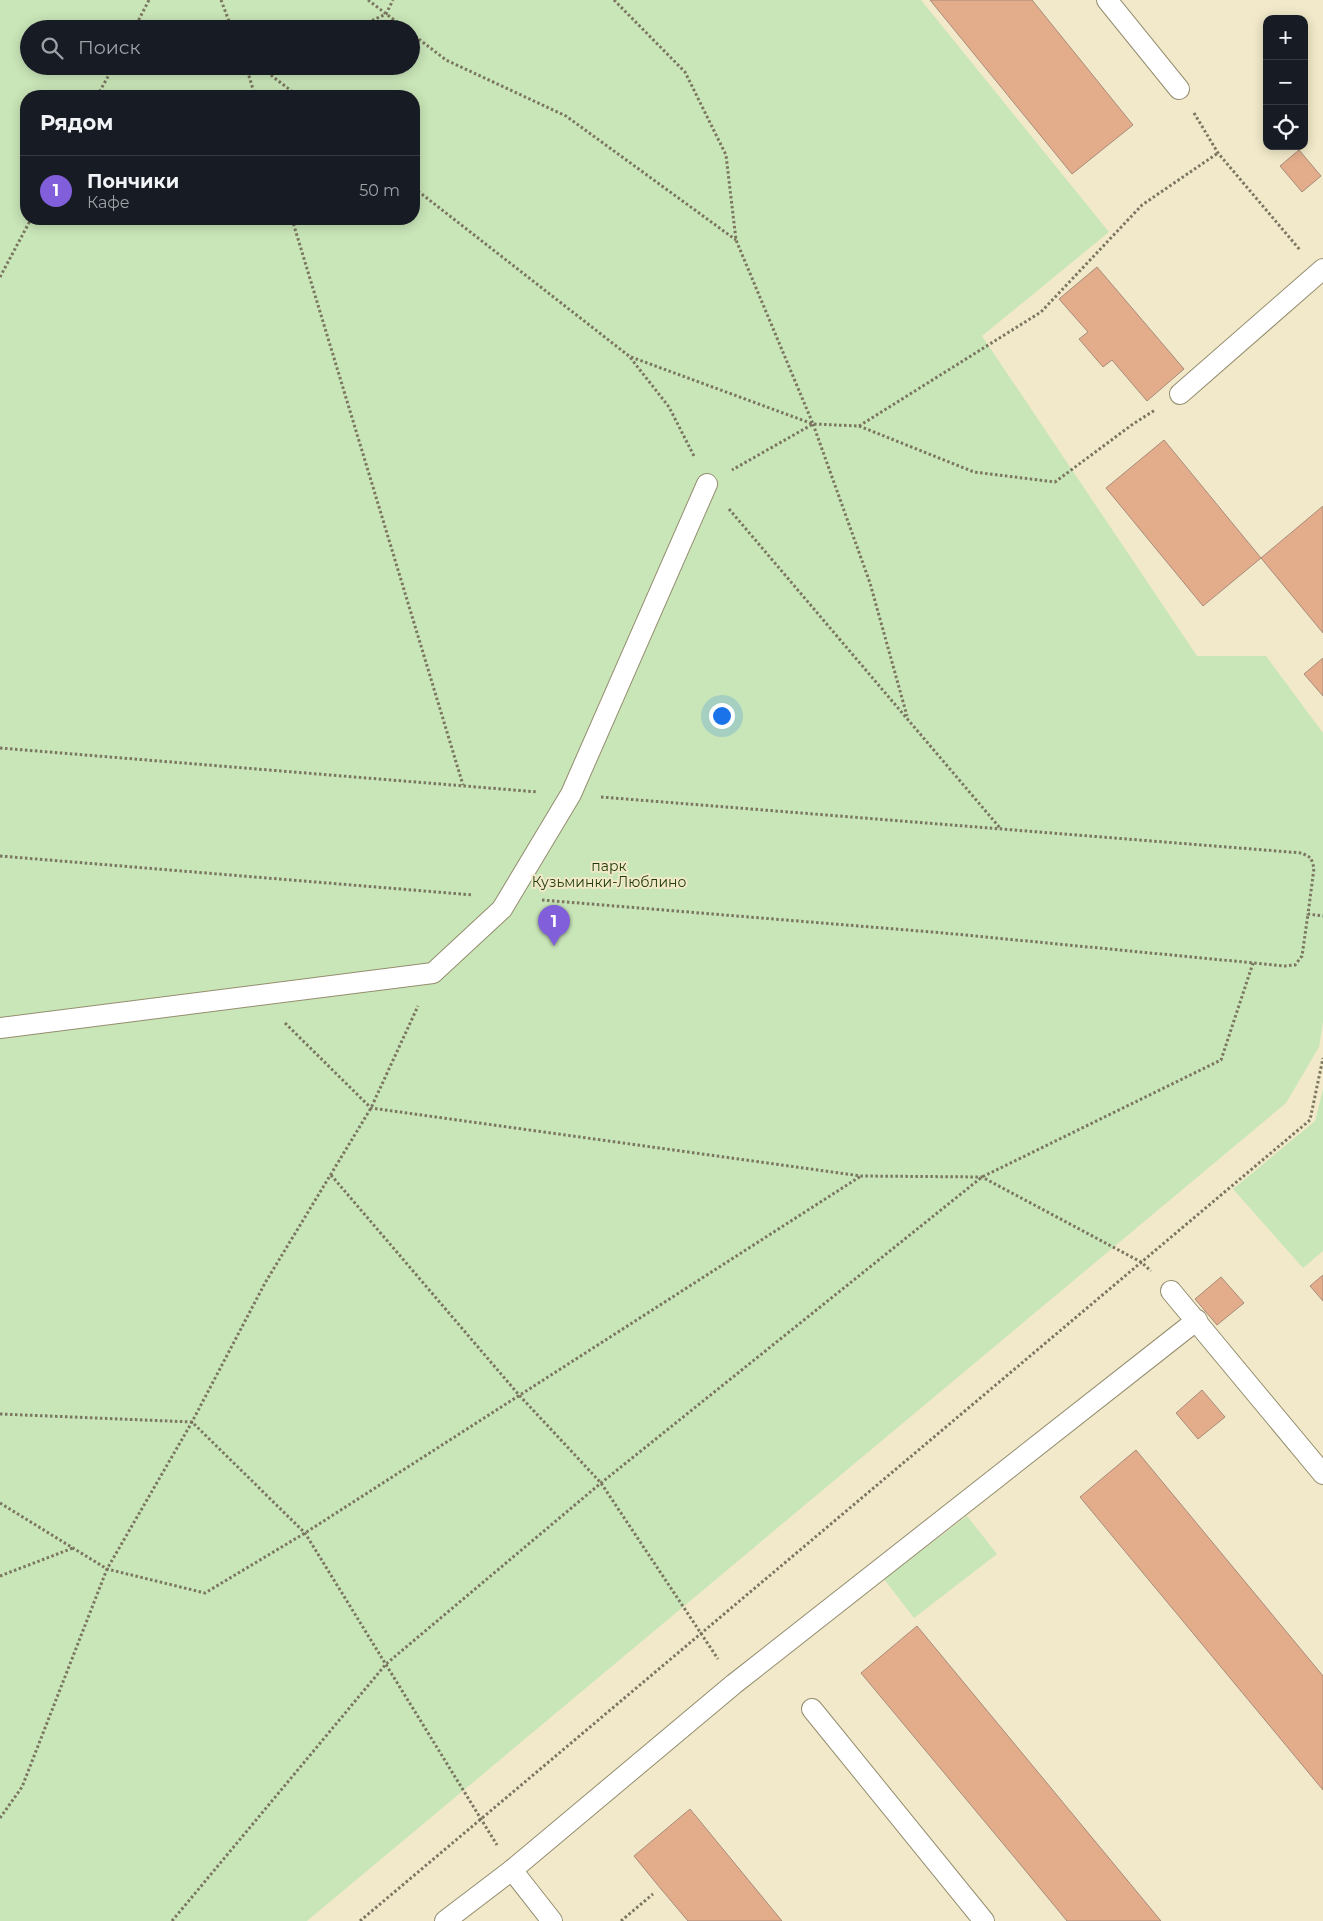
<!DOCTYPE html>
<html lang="ru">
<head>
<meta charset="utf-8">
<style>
  body { margin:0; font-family:Montserrat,sans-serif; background:#20242c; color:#f1f3f6 }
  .controls { position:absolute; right:15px; top:15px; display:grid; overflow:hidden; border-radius:10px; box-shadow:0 2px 12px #0003 }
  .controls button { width:45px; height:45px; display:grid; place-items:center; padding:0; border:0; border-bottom:1px solid #363941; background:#171b24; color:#f1f3f6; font:25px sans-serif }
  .you { position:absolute; left:721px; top:715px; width:18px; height:18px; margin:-12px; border:4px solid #fff; border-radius:50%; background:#1a73e8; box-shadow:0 0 0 8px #1a73e833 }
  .badge { display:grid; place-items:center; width:32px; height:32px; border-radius:50%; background:#815fda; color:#fff; font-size:16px; font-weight:700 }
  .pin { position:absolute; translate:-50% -41px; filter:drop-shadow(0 1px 2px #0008) }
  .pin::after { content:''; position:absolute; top:26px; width:18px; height:15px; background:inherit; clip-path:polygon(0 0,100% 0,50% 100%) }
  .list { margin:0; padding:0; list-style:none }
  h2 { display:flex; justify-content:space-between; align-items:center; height:65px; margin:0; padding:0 20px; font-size:21px }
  h2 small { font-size:16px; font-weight:400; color:#9ea1a6 }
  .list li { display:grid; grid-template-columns:32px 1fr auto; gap:15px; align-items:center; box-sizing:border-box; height:70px; padding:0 20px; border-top:1px solid #363941 }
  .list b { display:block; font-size:19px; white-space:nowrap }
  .list p { margin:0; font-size:16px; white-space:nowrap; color:#9ea1a6 }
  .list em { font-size:16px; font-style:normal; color:#9ea1a6 }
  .icon { flex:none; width:28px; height:28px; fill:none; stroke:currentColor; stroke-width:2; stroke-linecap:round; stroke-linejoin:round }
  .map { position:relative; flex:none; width:1323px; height:1921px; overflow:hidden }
  .search { position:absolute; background:#171b24; box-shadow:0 2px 12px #0003; left:20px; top:20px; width:400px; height:55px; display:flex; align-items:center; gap:12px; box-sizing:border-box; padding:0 18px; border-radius:28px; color:#9ea1a6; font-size:19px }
  .panel { position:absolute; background:#171b24; box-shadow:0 2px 12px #0003; left:20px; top:90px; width:400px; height:135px; border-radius:20px }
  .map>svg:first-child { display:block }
  .green { fill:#c9e6b8; fill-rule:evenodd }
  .building { fill:#e3ad8c; stroke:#a88b7a }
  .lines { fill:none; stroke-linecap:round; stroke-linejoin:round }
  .service-casing { stroke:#948d6f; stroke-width:22 }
  .path { stroke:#7b7661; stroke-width:3; stroke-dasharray:2.5 2.5; stroke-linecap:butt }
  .service { stroke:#fff; stroke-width:20 }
  .labels { text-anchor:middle; stroke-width:4; stroke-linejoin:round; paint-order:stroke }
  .park-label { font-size:14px; fill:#1f3c05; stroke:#f1e9c9 }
</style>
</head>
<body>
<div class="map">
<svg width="1323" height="1921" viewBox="0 0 1323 1921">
  <rect width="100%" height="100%" fill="#f1e9c9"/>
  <g class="green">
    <path d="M0,0H921L1109,232L982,336L1197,656H1266L1323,733V1022L1319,1047L1286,1103L307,1921H0ZM29,29H411V66H29ZM26,96H414V219H26Z"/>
    <path d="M1323,1089V1251L1303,1268L1233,1189L1315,1121Z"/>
    <path d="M967,1516L997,1554L914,1618L884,1579Z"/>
  </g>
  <g class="building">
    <path d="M930,0H1032L1133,125L1072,174Z"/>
    <path d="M1299,150L1321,176L1302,192L1280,166Z"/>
    <path d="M1097,267L1184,369L1147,401L1112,360L1103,367L1079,339L1088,332L1059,299Z"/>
    <path d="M1164,440L1261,558L1203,606L1106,488Z"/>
    <path d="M1323,506V633L1261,558Z"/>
    <path d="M1323,658V696L1304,674Z"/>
    <path d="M1323,1275V1301L1310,1286Z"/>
    <path d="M1221,1277L1244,1303L1217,1325L1195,1299Z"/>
    <path d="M1202,1390L1225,1417L1198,1439L1176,1413Z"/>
    <path d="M1136,1450L1323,1676V1790L1080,1497Z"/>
    <path d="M917,1626L1161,1921H1067L1020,1864L861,1673Z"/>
    <path d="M690,1809L782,1921H688L661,1889L634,1856Z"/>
  </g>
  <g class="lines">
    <defs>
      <g id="service">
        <path d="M1107,0L1179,89"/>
        <path d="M1180,394L1323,269"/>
        <path d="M0,1028L433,973L502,909L571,794L707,484"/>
        <path d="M1171,1291L1323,1474"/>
        <path d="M812,1709L984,1921"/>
        <path d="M445,1921L512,1870"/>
        <path d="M552,1921L512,1870L734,1684L1197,1320"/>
      </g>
    </defs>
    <use href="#service" class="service-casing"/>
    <g class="path">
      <path d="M221,0L232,29"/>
      <path d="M368,0L406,29"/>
      <path d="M614,0L685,72L726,155L736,240L813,424L732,470"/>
      <path d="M134,29L149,0"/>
      <path d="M354,29L386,14L393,0"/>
      <path d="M411,33L446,60L566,116L736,240"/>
      <path d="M246,66L255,96"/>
      <path d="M259,66L298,96"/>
      <path d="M97,96L114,66"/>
      <path d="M1194,113L1218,153L1300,250"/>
      <path d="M414,188L629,356L669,407L695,458"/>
      <path d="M292,219L463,785"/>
      <path d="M0,277L31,219"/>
      <path d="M631,357L813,424L859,426L1041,312L1142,205L1218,153"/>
      <path d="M813,424L870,583L907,716"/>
      <path d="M859,426L974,472L1055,482L1133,424L1155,410"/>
      <path d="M729,509L1000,828"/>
      <path d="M0,748L538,792"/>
      <path d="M601,797L1302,853L1311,858L1314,868L1308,914L1323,916"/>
      <path d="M0,856L473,895"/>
      <path d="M542,900L944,933L1285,966L1295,965L1302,956L1308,914"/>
      <path d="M285,1023L371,1108L861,1176L982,1177L1141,1262L1151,1271"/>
      <path d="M331,1175L519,1395L601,1483L718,1659"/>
      <path d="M0,1414L192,1422L305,1533L497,1845"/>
      <path d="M0,1503L107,1569L205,1593L305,1533L861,1176"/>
      <path d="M0,1576L73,1548"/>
      <path d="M0,1818L22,1787L107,1569L192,1422L265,1283L371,1108L418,1006"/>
      <path d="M172,1921L386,1664L601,1483L982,1177L1221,1060L1253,963"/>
      <path d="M360,1921L1310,1120L1323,1058"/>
      <path d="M621,1921L653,1894"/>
    </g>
    <use href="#service" class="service"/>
  </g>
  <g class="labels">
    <g class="park-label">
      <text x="609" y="871">парк<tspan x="609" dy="16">Кузьминки-Люблино</tspan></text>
    </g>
  </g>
</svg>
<div class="controls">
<button>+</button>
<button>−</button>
<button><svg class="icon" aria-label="locate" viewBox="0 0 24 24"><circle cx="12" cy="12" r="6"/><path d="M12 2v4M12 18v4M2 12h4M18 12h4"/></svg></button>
</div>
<div class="you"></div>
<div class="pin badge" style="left:554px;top:946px">1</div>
<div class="search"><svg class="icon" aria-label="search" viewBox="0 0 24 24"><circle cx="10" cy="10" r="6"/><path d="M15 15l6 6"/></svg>Поиск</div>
<section class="panel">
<h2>Рядом<small></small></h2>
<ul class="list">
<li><span class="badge">1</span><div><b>Пончики</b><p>Кафе</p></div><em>50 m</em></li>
</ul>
</section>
</div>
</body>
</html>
